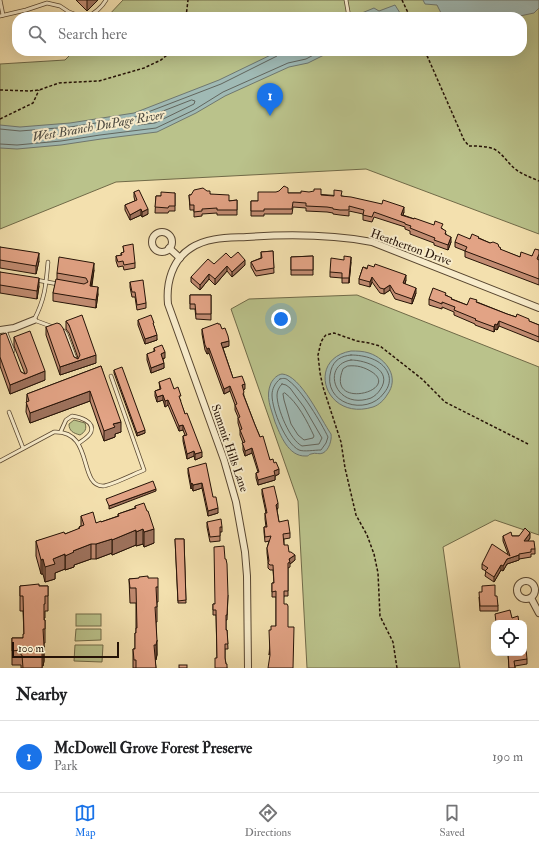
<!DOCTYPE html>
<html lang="en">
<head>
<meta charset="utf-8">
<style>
  body { margin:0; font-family:"IM FELL Double Pica",serif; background:#f2f2f2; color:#202124 }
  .controls { position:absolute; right:12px; bottom:12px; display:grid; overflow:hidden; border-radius:8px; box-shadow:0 4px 16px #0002 }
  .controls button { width:36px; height:36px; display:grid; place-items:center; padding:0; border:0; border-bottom:1px solid #e0e0e0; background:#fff; color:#202124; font:20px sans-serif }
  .scale { position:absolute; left:12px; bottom:10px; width:107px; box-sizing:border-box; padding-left:4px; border:2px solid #251206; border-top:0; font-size:11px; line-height:14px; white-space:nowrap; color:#251206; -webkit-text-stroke:3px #f7ebca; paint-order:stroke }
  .you { position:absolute; left:281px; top:319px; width:14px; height:14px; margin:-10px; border:3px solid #fff; border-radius:50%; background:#1a73e8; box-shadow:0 0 0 6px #1a73e833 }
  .badge { display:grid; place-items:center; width:26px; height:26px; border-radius:50%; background:#1a73e8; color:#fff; font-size:13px; font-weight:700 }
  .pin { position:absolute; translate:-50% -33px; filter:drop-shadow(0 1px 2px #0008) }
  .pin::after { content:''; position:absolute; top:21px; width:14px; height:12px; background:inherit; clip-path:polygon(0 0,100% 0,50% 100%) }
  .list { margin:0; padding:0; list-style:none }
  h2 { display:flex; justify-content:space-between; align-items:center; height:52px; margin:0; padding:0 16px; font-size:17px }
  h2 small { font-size:13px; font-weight:400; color:#757577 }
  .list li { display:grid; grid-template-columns:26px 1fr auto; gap:12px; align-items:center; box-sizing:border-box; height:72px; padding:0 16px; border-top:1px solid #e0e0e0 }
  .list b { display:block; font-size:15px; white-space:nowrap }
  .list p { margin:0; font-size:13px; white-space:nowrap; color:#757577 }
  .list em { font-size:13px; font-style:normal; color:#757577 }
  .icon { flex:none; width:22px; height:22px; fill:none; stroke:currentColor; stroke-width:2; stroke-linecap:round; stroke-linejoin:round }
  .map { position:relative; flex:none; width:539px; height:668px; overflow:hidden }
  .search { position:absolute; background:#fff; box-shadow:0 4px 16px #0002; left:12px; right:12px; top:12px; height:44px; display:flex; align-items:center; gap:10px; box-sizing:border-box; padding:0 14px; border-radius:16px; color:#757577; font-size:15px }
  .sheet { height:124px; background:#fff }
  nav { display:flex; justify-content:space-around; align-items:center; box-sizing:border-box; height:56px; border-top:1px solid #e0e0e0; background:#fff; font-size:11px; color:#757577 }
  nav a { display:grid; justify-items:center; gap:2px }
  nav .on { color:#1a73e8 }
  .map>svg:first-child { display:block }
  .green { fill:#bac28b; stroke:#706a48 }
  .water { fill:#a0bab5; stroke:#6f776f }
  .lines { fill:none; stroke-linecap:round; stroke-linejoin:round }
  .shore { stroke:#62665e; stroke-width:1 }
  .lane-casing { stroke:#584630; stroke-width:4.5 }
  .street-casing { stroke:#584630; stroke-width:8 }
  .path { stroke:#251206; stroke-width:1.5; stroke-dasharray:3 2; stroke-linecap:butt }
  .lane { stroke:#f7ebca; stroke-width:3 }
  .street { stroke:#f7ebca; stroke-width:6 }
  .wall { fill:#c28c72; stroke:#251206 }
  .shaded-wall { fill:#9e725d; stroke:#251206 }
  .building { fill:#e2a385; stroke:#251206 }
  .labels { text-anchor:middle; stroke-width:4; stroke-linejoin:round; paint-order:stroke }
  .street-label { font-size:12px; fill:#251206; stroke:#f7ebca }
  .water-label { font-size:13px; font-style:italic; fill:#504d43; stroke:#f7ebca }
</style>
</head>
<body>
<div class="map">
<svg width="539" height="668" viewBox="0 0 539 668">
  <rect width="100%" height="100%" fill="#f3e0ae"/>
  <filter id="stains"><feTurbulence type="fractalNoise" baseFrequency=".005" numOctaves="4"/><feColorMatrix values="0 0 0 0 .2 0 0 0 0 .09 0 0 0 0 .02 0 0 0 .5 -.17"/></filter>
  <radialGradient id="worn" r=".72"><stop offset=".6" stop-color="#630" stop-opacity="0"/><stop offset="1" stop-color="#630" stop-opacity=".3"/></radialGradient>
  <g class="green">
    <path d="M123,0H539V234L366,169L116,182L0,229V64L65,60L74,51H522V17H107Z"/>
    <path d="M357,295L539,367V535L495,520L443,547L460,668H307L298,501L231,309L249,299Z"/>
    <path d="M74,420L85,423C87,429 85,432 80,435C73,433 69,431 69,424Z"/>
    <rect x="76" y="614" width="25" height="12"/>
    <path d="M76,629H101V640L75,641Z"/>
    <path d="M75,645H103L102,662L74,661Z"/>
  </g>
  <g class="water">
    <path d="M423,0H539V8L534,13L515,17H443L437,5L425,4Z"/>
    <path d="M395,5L400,13L391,17H352L374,8L379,11Z"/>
    <path d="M279,51H332L308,63L289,67L225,96L196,113L157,132L101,139L61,145L17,149L0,148V125L20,127L70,123L134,113L219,80Z"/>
    <path d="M351,351C357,351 363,351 369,353C387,359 400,378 387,395C384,400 379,405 373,407C325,422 305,359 351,351Z"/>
    <path d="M282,374C301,375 321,420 331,434C332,440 329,450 323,453C319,455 316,452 311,454C307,455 310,456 306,456C288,457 280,434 275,422C271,408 265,397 271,383C274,378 277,375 282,374Z"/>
  </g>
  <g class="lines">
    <g class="shore">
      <path d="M192,100L195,101L194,104L155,123L138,125L136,124L138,121Z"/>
      <path d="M0,129L20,131L70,127L135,117L221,84L277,56L279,51"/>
      <path d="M0,144L17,145L61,141L100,135L156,128L194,110L223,92L288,63L306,59L321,51"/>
      <path d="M351,355C364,355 382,359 388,373C391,380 389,387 384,393C367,417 321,404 331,370C334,360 341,356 351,355Z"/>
      <path d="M351,360C366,360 394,370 380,390C378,393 375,396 371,398C335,411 320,365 351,360Z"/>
      <path d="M348,366C357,365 364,367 372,372C401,391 325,411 343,369Z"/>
      <path d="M280,379C284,378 286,378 289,381C301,389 322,424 328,437L326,443L321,450C314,450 304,452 299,450C286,444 272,410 272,395C272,389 275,383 280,379Z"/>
      <path d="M282,384L286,385L290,388L304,407L322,438L319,444L302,446C290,440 277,409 277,395C277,391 279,387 282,384Z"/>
      <path d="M285,393C298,403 307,421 314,436L313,438L304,440L298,435L291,424L284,400L283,394Z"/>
    </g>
    <defs>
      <g id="lane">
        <path d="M0,0L3,15"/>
        <path d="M346,0L349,17"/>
        <path d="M0,16L26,10L47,3L60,6L69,12L82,17"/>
        <path d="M87,17C95,13 102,7 106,0"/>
        <path d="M48,262C46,285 45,299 34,320L53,327"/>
        <path d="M36,280L58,284"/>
        <path d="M5,330L13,351"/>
        <path d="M64,331L66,334L76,361"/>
        <path d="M9,412L23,448"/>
        <path d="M61,431L66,420L72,416C79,417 95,421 91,432C89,437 83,440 79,443"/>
        <path d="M0,461L54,432C94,430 78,486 103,486C110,486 136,473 144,470L111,376"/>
      </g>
      <g id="street">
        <circle cx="162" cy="242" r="10"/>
        <path d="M169,248L180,258"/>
        <path d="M0,330L14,328L34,320"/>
        <circle cx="526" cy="590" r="9"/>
        <path d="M531,598L539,613"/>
        <path d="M248,668L247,576L245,552L236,502L224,460L168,304C166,283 172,260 191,248C208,237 228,238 247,237C290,234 329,234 372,242L539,308"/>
      </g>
    </defs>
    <use href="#lane" class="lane-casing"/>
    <use href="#street" class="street-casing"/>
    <g class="path">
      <path d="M402,0L410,17"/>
      <path d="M186,17L188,0"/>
      <path d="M425,51L464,140L469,146C477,146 486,146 494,149C502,153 507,162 514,168C521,174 530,177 539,181"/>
      <path d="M0,90L29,91L39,90L59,83L99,81L144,68L161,60L172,51"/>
      <path d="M0,119L33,103L39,90"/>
      <path d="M397,668L393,642L380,616L378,573L374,554L367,535L356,515L345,468L341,442L323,387L320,373L318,355L321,342L324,337L326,335L334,333L357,341L369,343L380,346L422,379L445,402L528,444"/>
    </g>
    <use href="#lane" class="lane"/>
    <use href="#street" class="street"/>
  </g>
  <g class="wall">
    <path d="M76,0H98L87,11Z"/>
    <path d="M134,192L148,214L142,217L141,215L130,220L125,210V205L135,201L134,197Z"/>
    <path d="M175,193V211H169L168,213H155L156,196H161Z"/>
    <path d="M288,193H301L342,196L404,212L403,215L443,229L451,242L448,250L434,245V243L410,234V231L405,229V227L374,217L372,222L363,220V214L349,211V216L340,215L333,214V213L327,212L306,211V208L293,207L292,214H264V216H251V201H258Z"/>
    <path d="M210,194L229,201L237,200V215H217V213L202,214V216L194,217V210H190L189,195Z"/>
    <path d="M479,238L499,247L501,250L520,257L532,256L539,250V285L465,257V251L455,247V242L470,239Z"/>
    <path d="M123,246L135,263V268L124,270L123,266L118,267L116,261V256H121V253L124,252Z"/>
    <path d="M0,247L39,261L36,274L0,268Z"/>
    <path d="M273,251L274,273L256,276L251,267V262L261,258V252Z"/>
    <path d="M313,256V275H291V257Z"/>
    <path d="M231,258L245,265L232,277L227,271L215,285L209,279L200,290L191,282V277L214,264Z"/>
    <path d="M344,260L351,262L349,283H342V278L330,277V272Z"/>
    <path d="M363,267L406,280L405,284L416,293L412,304L395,299L390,290L384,294L380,293L372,282L370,287L359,284V279Z"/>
    <path d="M94,270L92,286L98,294L96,308L53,301V293L57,279V273Z"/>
    <path d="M0,272L39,286L37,299L0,293Z"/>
    <path d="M130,282L146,303V308L137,310L135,297H132L130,287Z"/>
    <path d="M190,295H211V320L196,319L195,309H190Z"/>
    <path d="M446,295L452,299L467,305L477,302L507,314L529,321L539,325V342L499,326L497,330L495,329L494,332L475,325V324L454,315V312L442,307V309L429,305V299Z"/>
    <path d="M138,320L154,326L157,340L145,344L138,325Z"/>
    <path d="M66,321L96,363L60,375L46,335V327L74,357L78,359V358L69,333L66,329Z"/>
    <path d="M202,329L229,346L223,348L233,378L245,389L243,390L244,396L255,425L270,460L279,474L275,476V480L258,485L256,478V473L258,472L252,453L245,456L243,450V443L240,435V430L238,423V417L235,410V405L230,391L224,394L209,353L207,354L205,350L202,334Z"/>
    <path d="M0,335L21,372L25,374L14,346V337L45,380L10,394L0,366Z"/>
    <path d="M154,348L165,358H163L164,368L151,373L147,360V354L154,352Z"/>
    <path d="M101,366L121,432L115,434V437L104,441L90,401L30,423L26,412L27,394Z"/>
    <path d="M114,370L145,433L137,436L114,373Z"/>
    <path d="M159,382L174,389L181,401H180L202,457L195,460L194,456L187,459L183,441V436L185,435L183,430L179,431L168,405L165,407L163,400L157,402L155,396V391L160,389Z"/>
    <path d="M188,468L213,497L218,513L208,516L202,488L193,491L192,488L191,489L188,473Z"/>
    <path d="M262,489L278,508L277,510L279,522L290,533V538L284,539V545L289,552L295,560L290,564V567L288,568V596H284L269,655L271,630L276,626V597H272V583H274L273,570H270L268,568V562L267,553V548L269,541L265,542L264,532V527H266L265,519V513H266L262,494Z"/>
    <path d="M135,506L154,543L144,547L143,544L136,546V545L112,555V553L96,559H91L74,565V567L65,570V569L55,573V579L45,582L43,574H41L36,556V541L65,534L79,529V527L81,526V516L96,523L101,522L118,516V514L135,508Z"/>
    <path d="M207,522L222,527V532H220V541L210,542L207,527Z"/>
    <path d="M503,536H519L530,538L528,541L535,549V554H531V557L519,559V560L507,564L503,571L501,570L494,582L485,576L486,571L482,569V564L508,554L503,541Z"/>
    <path d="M175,539H184L186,603H178Z"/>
    <path d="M148,578L158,587V602H157V622H156L157,655L155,660L156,668H133V649H135V633H136V603H130L129,579Z"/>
    <path d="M20,586H48V611H45V618H44V620H45V643H44V661L43,666H42V668H21V665H12V638H23L24,634L23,611H20Z"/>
    <path d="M228,595L227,620H226V630H227L228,649H225V658L226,664L227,668L217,658L216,615H213V604H215Z"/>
    <path d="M495,596L498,606V611H480L479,597Z"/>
    <path d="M508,653L527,659V664L515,666V668H509Z"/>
  </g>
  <g class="shaded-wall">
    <path d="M87,0H98L87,11Z"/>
    <path d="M404,207V212L401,220V215Z"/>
    <path d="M141,209V215L130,220V215Z"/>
    <path d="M148,209V214L142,217V212Z"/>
    <path d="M451,237V242L448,250V245Z"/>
    <path d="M39,253V261L36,274V266Z"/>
    <path d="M351,257V262L349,283V278Z"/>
    <path d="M245,260V265L232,277V272Z"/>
    <path d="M94,263V270L90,293V286Z"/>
    <path d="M227,266V271L215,285V279Z"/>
    <path d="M209,274V279L200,290V285Z"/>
    <path d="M406,275V280L403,288V283Z"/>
    <path d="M372,277V282L370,287V282Z"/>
    <path d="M39,278V286L37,299V291Z"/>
    <path d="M390,285V290L384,294V289Z"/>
    <path d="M98,287V294L96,308V300Z"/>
    <path d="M416,288V293L412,304V299Z"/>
    <path d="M499,321V326L497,330V325Z"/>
    <path d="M495,324V329L494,332V327Z"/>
    <path d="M157,335V340L145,344V339Z"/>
    <path d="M229,341V346L221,348V343Z"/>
    <path d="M209,348V353L207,354V349Z"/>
    <path d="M165,352V358L161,359V354Z"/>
    <path d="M96,355V363L60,375V367Z"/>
    <path d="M164,363V368L151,373V368Z"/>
    <path d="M45,371V380L10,394V385Z"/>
    <path d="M245,384V389L242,390V385Z"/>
    <path d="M230,386V391L224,394V389Z"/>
    <path d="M90,391V401L30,423V413Z"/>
    <path d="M163,395V400L157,402V397Z"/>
    <path d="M168,400V405L165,407V401Z"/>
    <path d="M121,422V432L115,434V437L104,441V431L113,424Z"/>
    <path d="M183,425V430L179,431V426Z"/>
    <path d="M145,430V433L137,436V433Z"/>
    <path d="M252,448V453L245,456V451Z"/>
    <path d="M194,451V456L187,459V454Z"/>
    <path d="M202,452V457L195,460V454Z"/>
    <path d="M279,469V474L275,476V480L258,485V480L274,471Z"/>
    <path d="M192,483V488L191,489V484Z"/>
    <path d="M202,483V488L193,491V485Z"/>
    <path d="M156,489V491L109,509V506Z"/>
    <path d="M278,503V508L276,510V505Z"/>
    <path d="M218,508V513L208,516V511Z"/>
    <path d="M143,529V544L136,546V532Z"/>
    <path d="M154,529V543L144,547V532Z"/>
    <path d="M136,530V545L112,555V540Z"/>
    <path d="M530,533V538L524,547V541Z"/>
    <path d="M112,539V553L96,559V544Z"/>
    <path d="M91,544V559L74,565V567L65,570V556L73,551Z"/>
    <path d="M65,554V569L55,573V579L45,582V567L53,559Z"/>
    <path d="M295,555V560L290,564L289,559Z"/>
    <path d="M519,555V560L507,564L503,571V566L507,559Z"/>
    <path d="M43,559V574H41V560Z"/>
    <path d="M501,565V570L494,582V577Z"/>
    <path d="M157,640V655L156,660V645Z"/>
    <path d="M44,646V661L43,666V651Z"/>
  </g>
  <g class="building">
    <path d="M284,186L288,188V193H301V191L309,192L314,191V189H321V195L334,196V190L342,191L341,196L351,197L382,204L383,200L404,207L401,215L414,219V218L434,225L435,221L443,224L441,228L446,231L445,234L451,237L448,245L434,240L435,238L410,228L411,226L405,224V223L374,212L372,217L363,215L364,210L349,206V210H340L333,209V208L327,207L306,206V203L293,202L292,209H264V211H251V201H258V192H276L279,191Z"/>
    <path d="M203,188L207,191H210V194L229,195V201L237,200V210H217V208L202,209V211L194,212V205H190L189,195H191L194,190Z"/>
    <path d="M139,190L148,209L142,212L141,209L130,215L125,205L137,200L134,192Z"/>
    <path d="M161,192L175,193V206H169L168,208L155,207L156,196H161Z"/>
    <path d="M458,234L470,239L472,234L479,237L478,238L490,243L493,242L498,244L499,247L501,248L500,249L520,257L521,252L532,256L535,249L539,250V254L537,259L539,260V279L465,251L467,247L455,242Z"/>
    <path d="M133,244L135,263L124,265L123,261L118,262L116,256L122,255L121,253L124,252L123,246Z"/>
    <path d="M0,247L39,253L36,266L0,260Z"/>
    <path d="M273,251L274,268L256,271L251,262L262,258L261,252Z"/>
    <path d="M238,252L245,260L232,272L227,266L215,279L209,274L200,285L191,277L208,259L214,264L226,253L231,258Z"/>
    <path d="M313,256V270H291V257Z"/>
    <path d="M344,256L351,257L349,278H342V273L330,272L331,258L344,260Z"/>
    <path d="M59,257L94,263L90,286L98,287L96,300L53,293L56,279L84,284L88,282L86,278L57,273Z"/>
    <path d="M375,264L406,275L403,283L416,288L412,299L395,293L390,285L384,289L380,288L372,277L370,282L359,279L363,267L367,269L368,265L374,267Z"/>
    <path d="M0,272L39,278L37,291L0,285Z"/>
    <path d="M143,280L146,303L137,305L135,292H132L130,282Z"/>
    <path d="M433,288L446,293L445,295L452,298L451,299L467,305L470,298L477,300L476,302L507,314L516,317L517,314L529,319V321L539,325V337L499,321L497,325L495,324L494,327L475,320L476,319L454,310L455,307L442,302V304L429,299Z"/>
    <path d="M190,295H211V314H196L195,304H190Z"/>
    <path d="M82,315L96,355L60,367L46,327L57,323L60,324L63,328L74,357L78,359L80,355L69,325L66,321Z"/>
    <path d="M151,315L154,323H153L157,335L145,339L138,320Z"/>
    <path d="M218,323V324H220L222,329L225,328L228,336L229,341L221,343L233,378L242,376L245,384L242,385L244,392L243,394L255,425L260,437L263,436L270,460L273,459L274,463L276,462L279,469L274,471L275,475L258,480L256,473L259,472L252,448L245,451L243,445L242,443L245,442L240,430L242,429L238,418L240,417L235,405L237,404L230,386L224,389L209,348L207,349L205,345L202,329Z"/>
    <path d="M30,331L45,371L10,385L0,357V335L6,333L21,372L25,374L27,373V370L14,337Z"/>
    <path d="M162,345L165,352L161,354L164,363L151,368L147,354L155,351L154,348Z"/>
    <path d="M101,366L121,422L113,424L115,427L104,431L90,391L30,413L26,402L29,401L27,394Z"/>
    <path d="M122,367L145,430L137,433L114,370Z"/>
    <path d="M170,378L174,389L178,387L181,396H179L185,414L187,413L202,452L195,454L194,451L187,454L183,436L187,435L183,425L179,426L168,400L165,401L163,395L157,397L155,391L161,389L159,382Z"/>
    <path d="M206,463L213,497H216L218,508L208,511L202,483L193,485L192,483L191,484L188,468Z"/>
    <path d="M153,481L156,489L109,506L106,499Z"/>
    <path d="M274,486L278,503L276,505L279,522L288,520L290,533L283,534L284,545H288L289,552H291L295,555L289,559L290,562L288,563V591H284V604H287L288,606V627H294L293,668H268L270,655L269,630H271V626H276V591L272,592V583H274L273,565H270L268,563L269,561L267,548L271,536L265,537L264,527H267L265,513H267L262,489Z"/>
    <path d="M144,503L147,511H148L154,529L144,532L143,529L136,532V530L112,540V539L96,544H91L73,551L74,552L65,556V554L53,559L55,564L45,567L43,559L41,560L36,541L64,532L65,534L80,528L79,527L84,525L81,516L93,512L96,523L101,521V522L119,516L118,514L136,508L135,506Z"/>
    <path d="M221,519L222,527H220V536L210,537L207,522Z"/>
    <path d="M525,528L530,533L524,541H534L535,549H531V552L519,554V555L507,559L503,566L501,565L494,577L485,571L488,568L482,564L492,544L510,556L503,536L511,532L512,536H519Z"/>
    <path d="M175,539H184L186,600L178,601Z"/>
    <path d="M224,546L225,559H226L227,564L228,595L227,615H226V630H227L228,644H225V658L226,664H227V668H215V658H217L216,610H213V604H215L214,547Z"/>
    <path d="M148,576V578H158V587H156L157,607H155L157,640L156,645H154L156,668H136V660H134L133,649H135V633H136V628H137L136,588H130L129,579L139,578V577Z"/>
    <path d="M39,584V586H48V596H45V604H44V620H45V629H43L44,646L43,651H42V668H23L22,655H21V650L12,651V638H23V634H24L23,596H20V586Z"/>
    <path d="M495,585V596H497L498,606H480L479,592H482V586Z"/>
    <path d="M510,610L512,618L518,616L519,623H499V621L496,622L495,614Z"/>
    <path d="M524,639H525L527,659L514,661L515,668H509L508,653H524Z"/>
    <rect x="179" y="665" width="8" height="3"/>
  </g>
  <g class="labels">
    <g class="street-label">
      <text transform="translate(411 247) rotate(20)" y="4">Heatherton Drive</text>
      <text transform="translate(230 448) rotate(71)" y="4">Summit Hills Lane</text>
    </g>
    <g class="water-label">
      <text transform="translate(98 125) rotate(-10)" y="5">West Branch DuPage River</text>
    </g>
  </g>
  <rect width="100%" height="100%" filter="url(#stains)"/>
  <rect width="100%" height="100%" fill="url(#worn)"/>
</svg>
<div class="controls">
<button><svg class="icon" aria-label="locate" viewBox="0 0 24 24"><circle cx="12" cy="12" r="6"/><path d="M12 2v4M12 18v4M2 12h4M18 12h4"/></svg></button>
</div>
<div class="scale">100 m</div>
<div class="you"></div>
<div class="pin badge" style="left:270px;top:116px">1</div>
<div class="search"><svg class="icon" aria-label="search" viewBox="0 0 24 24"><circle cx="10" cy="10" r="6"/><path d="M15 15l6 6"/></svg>Search here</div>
</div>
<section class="sheet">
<h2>Nearby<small></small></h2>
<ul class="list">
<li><span class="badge">1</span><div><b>McDowell Grove Forest Preserve</b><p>Park</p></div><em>190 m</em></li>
</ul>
</section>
<nav>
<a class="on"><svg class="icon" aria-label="map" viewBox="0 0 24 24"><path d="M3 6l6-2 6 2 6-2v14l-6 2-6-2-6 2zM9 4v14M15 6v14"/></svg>Map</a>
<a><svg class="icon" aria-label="directions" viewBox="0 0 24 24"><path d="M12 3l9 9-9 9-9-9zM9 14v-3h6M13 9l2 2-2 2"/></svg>Directions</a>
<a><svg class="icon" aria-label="saved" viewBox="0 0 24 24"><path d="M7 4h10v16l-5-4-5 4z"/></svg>Saved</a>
</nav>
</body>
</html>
